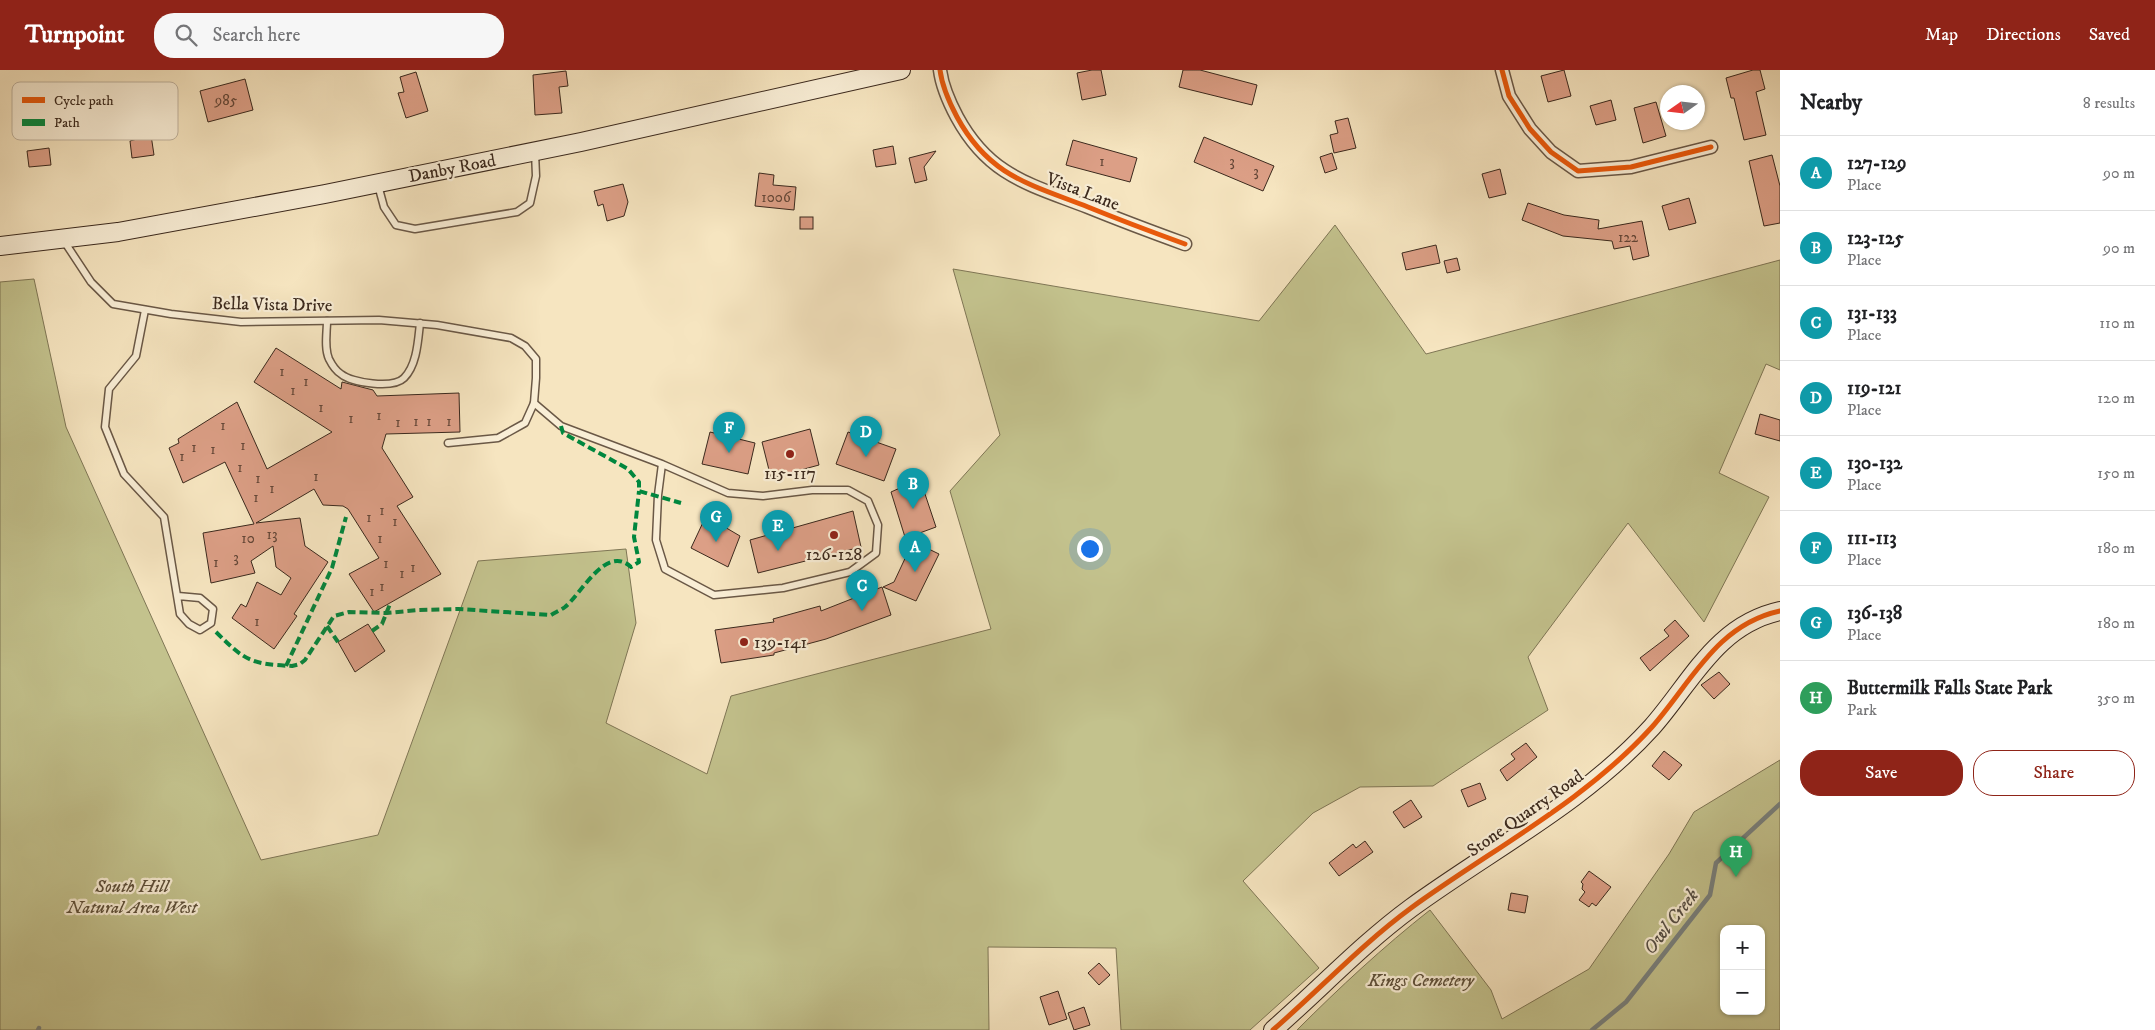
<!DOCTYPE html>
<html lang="en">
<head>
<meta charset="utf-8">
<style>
  body { margin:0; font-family:"IM FELL DW Pica",serif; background:#f6f6f6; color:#202124 }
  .controls { position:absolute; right:15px; bottom:15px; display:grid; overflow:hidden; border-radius:10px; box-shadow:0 1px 4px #0004 }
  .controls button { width:45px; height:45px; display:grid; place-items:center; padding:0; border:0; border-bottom:1px solid #e0e0e0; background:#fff; color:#202124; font:25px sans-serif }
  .compass { position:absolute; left:1660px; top:15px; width:45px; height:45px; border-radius:50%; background:#fff; box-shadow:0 1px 4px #0004; rotate:256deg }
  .you { position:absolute; left:1089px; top:478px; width:18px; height:18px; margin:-12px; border:4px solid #fff; border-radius:50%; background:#1a73e8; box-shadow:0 0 0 8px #1a73e833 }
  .badge { display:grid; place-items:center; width:32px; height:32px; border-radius:50%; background:#8f2418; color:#fff; font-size:16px; font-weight:700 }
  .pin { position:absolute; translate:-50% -41px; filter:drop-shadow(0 1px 2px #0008) }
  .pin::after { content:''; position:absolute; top:26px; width:18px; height:15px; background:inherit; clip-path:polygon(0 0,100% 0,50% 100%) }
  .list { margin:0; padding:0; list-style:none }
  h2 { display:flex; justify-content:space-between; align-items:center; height:65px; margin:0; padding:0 20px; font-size:21px }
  h2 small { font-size:16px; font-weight:400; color:#757577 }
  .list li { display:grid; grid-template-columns:32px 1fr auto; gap:15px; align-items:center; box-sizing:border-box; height:75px; padding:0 20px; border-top:1px solid #e0e0e0 }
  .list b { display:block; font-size:19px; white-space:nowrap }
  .list p { margin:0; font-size:16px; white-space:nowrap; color:#757577 }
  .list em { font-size:16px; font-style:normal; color:#757577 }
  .actions { display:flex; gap:10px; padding:15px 20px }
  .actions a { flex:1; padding:11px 0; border:1px solid #8f2418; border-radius:20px; text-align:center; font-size:18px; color:#8f2418 }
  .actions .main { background:#8f2418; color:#fff }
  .icon { flex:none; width:28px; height:28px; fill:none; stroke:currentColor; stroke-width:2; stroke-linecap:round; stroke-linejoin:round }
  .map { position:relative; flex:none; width:1780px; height:960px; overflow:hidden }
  header { display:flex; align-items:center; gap:30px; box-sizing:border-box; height:70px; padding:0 25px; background:#8f2418; color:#fff }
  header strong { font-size:24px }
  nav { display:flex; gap:28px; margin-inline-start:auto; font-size:18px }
  .search { width:350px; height:45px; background:#f6f6f6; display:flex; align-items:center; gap:12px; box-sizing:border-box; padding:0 18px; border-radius:20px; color:#757577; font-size:19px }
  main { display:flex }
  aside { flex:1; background:#fff }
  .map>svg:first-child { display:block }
  .green { fill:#c3c28d; stroke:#7f7655; fill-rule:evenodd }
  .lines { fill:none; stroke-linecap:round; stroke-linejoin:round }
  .stream { stroke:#79817e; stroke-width:4.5 }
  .building { fill:#dc9f86; stroke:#3b291d }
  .lane-casing { stroke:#6a5846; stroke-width:9 }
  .street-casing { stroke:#6a5846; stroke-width:15 }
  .secondary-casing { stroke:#3b291d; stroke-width:20 }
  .lane { stroke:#f9eed6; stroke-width:6 }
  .street { stroke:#f9eed6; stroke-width:12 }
  .secondary { stroke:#f9eed6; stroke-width:18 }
  .quiet { stroke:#00873e; stroke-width:4; stroke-dasharray:8 4; stroke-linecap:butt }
  .cycleway-casing { stroke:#f9eed6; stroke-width:8 }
  .cycleway { stroke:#e8590c; stroke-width:5 }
  .poi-dot { fill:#8f2418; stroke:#f9eed6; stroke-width:2 }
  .labels { text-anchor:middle; stroke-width:4.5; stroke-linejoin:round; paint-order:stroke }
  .number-label { font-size:15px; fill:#634637 }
  .street-label { font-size:18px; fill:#3b291d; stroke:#f9eed6 }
  .poi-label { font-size:18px; fill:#3b291d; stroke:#f9eed6 }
  .park-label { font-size:18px; font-style:italic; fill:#5d4f39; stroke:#f9eed6 }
  .water-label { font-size:19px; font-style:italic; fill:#554e45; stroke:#f9eed6 }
  .key { fill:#f9eed6; stroke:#c0b39e; stroke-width:1 }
  .key-label { font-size:14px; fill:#3b291d }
</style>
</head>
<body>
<header>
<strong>Turnpoint</strong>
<div class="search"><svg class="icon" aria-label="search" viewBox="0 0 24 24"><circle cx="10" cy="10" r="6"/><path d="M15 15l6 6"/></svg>Search here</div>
<nav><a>Map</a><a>Directions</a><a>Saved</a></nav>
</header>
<main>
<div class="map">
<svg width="1780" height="960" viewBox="0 0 1780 960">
  <rect width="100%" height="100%" fill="#f6e5c0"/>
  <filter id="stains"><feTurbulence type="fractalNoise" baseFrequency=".004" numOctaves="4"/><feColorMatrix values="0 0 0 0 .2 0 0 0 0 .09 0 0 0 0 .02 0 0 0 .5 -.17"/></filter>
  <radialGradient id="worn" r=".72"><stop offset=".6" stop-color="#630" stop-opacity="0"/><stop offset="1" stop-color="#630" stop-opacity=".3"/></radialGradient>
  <g class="green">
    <path d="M1335,155L1426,284L1780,190V300L1766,294L1719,403L1769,427L1704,552L1628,453L1528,587L1548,640L1433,716L1360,717L1313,743L1243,811L1319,898L1250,960H1121L1116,878L988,877L989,960H0V212L34,209L66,357L261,790L378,765L478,491L626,479L636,553L606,653L707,704L731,626L991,559L950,421L1000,365L953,199L1259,251Z"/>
    <path d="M1780,690V960H1297C1340,917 1383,877 1430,840L1491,920L1502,949L1589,899L1669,784L1694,742ZM1724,859H1761V941H1724Z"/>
  </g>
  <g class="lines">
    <g class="stream">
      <path d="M38,960L39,958"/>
      <path d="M1592,960L1626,932L1710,825L1716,793L1780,734"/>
    </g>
  </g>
  <g class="building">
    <path d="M1092,0H1101L1106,25L1082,30L1077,3Z"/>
    <path d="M1183,0H1200L1257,15L1252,35L1179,17Z"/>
    <path d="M1564,0L1571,26L1548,32L1541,6Z"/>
    <path d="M1753,0H1760L1765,19L1756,22L1766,65L1744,70L1734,28H1731L1726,8Z"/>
    <path d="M566,1L568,16L559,17L562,43L535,45L533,5Z"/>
    <path d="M416,2L428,41L406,48L398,23L404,22L400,7Z"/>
    <path d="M245,9L253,40L208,52L200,21Z"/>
    <path d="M1611,30L1616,50L1596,55L1590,36Z"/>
    <path d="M1656,32L1666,66L1643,73L1634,38Z"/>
    <path d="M1348,48L1356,78L1334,83L1330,65L1338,63L1335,51Z"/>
    <path d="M151,65L154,85L132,88L130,71Z"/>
    <path d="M1204,67L1274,96L1263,121L1194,92Z"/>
    <path d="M1073,70L1137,88L1130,112L1066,95Z"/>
    <path d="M893,76L896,94L876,97L873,80Z"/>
    <path d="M49,78L51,95L29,97L27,81Z"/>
    <path d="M936,81L924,97L927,110L915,113L909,88Z"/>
    <path d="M1332,83L1337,99L1325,103L1320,87Z"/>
    <path d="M1772,85L1780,116V153L1764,156L1749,91Z"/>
    <path d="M1500,99L1506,124L1489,128L1482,104Z"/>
    <path d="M759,103L774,105L773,115L796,117L794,140L755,136Z"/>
    <path d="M623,114L628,132L624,146L607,151L603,134L598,136L594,121Z"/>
    <path d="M1689,128L1696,153L1669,160L1662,136Z"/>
    <path d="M1528,133L1564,145L1599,150L1598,159L1642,151L1649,186L1633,190L1630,176L1614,179L1612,171L1563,166L1522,150Z"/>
    <rect x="800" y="147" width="13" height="12"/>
    <path d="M1436,175L1440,193L1406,200L1402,183Z"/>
    <path d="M1457,188L1460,200L1447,203L1444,191Z"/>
    <path d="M276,278L341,319L342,312L373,320L377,326L459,323L460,362L386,364L382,378L413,427L397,436L441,504L374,542L349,504L379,488L348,439L343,436L323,435L314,419L256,453L300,448L305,476L328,492L294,544L297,546L274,579L232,548L241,534L246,537L257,512L281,525L291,508L276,497L273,476L251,491L255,503L211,513L203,463L254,454L225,392L183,413L169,378L179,373L178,369L237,332L267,399L332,362L254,312Z"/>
    <path d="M1760,344L1780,350V371L1755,364Z"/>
    <path d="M810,359L819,395L771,408L762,372Z"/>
    <path d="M710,362L755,373L748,404L702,394Z"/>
    <path d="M848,362L896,379L884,411L836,394Z"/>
    <path d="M920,409L936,457L906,468L939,484L916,531L883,517L894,512L909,480L891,422Z"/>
    <path d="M853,441L861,477L758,503L750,470Z"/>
    <path d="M706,446L740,466L728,497L691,478Z"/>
    <path d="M882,517L891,545L826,569L774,583V585L721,593L715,560L774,552L773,549L820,536L821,541Z"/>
    <path d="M1675,550L1689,566L1650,601L1640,588L1669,566L1664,560Z"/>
    <path d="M368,554L385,581L355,602L338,572Z"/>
    <path d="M1719,602L1730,614L1714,629L1701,615Z"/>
    <path d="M1526,673L1537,687L1507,711L1500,700L1515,689L1511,684Z"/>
    <path d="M1664,681L1682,695L1669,710L1652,696Z"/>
    <path d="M1480,713L1486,729L1468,737L1461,720Z"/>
    <path d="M1411,730L1422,747L1404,758L1393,742Z"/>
    <path d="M1365,771L1373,782L1339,806L1329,793L1353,774L1356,778Z"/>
    <path d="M1589,801L1611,817L1596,836L1592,833L1589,837L1579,830L1585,822L1582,819L1583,814L1581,812Z"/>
    <path d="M1511,823L1528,826L1525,843L1508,840Z"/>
    <path d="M1099,893L1110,905L1099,915L1088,903Z"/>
    <path d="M1058,921L1067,949L1049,955L1040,927Z"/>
    <path d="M1084,937L1090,955L1074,960L1068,943Z"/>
  </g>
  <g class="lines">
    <defs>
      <g id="lane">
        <path d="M378,115L384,137L396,155L415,159L517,142L530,133L536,106L535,82"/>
        <path d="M64,171L91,212L113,234L171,244L241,252L379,250L437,255L511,268L525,276L536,289V308L534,333L525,353L498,368L448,373"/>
        <path d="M145,240L136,286L109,319L105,357L124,404L164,447L180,544L189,554L200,560L211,553L213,539L200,528L178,526"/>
        <path d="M327,251C327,262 324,278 329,289C332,295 336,301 341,304C352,313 393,319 404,308C417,295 418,271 420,253"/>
        <path d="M534,333L561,356L662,394L728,423L763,426L812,420H848L868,431L878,455L876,483L850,502L783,518L714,525L665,499L656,470L658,425L662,394"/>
      </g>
      <g id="street">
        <path d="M940,0C942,16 949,32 957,47C989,106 1029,114 1088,137C1120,150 1152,162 1185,174"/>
        <path d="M1502,0L1509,26L1530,59L1551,82L1578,101L1631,97L1711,77"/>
      </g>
      <g id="secondary">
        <path d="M0,176L118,162L325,124L581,72L901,0"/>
        <path d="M1273,960C1319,920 1362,874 1411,838C1492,779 1584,732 1652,657C1691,613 1716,555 1780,541"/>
      </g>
    </defs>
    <use href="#lane" class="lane-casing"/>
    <use href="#street" class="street-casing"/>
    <use href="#secondary" class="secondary-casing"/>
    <use href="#lane" class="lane"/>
    <use href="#street" class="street"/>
    <use href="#secondary" class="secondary"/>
    <g class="quiet">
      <path d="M561,356L563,363L628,399L639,412V421L681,433"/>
      <path d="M327,556L338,572"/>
      <path d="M372,561L382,554L390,534"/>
      <path d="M216,562C245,591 251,594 292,596L300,594L305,590L334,546L349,542L387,543L419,540L458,539L551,545C556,542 561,540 565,537C582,523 606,474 631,497L639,492L634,467L639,421"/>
      <path d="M286,596L332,498L346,447"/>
    </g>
    <defs>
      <g id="cycleway">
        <path d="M940,0C942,16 949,32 957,47C989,106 1029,114 1088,137C1120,150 1152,162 1185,174"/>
        <path d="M1502,0L1509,26L1530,59L1551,82L1578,101L1631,97L1711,77"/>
        <path d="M1273,960C1319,920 1362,874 1411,838C1492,779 1584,732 1652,657C1691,613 1716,555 1780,541"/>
      </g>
    </defs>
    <use href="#cycleway" class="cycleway-casing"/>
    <use href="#cycleway" class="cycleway"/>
  </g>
  <g class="poi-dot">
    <circle cx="790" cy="384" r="5"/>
    <circle cx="834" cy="465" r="5"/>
    <circle cx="744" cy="572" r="5"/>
  </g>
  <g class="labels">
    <g class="number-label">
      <text x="226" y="35">985</text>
      <text x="1102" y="96">1</text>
      <text x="1232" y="96">3</text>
      <text x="1256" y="106">3</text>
      <text x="776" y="132">1006</text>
      <text x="1628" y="172">122</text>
      <text x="282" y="306">1</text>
      <text x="306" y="316">1</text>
      <text x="293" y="325">1</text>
      <text x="321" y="342">1</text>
      <text x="379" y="350">1</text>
      <text x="351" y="353">1</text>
      <text x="416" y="356">1</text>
      <text x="429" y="356">1</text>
      <text x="449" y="356">1</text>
      <text x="398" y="357">1</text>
      <text x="223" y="360">1</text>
      <text x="243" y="380">1</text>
      <text x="194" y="382">1</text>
      <text x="213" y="384">1</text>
      <text x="182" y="391">1</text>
      <text x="240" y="402">1</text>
      <text x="316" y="411">1</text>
      <text x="258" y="413">1</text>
      <text x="272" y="423">1</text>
      <text x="256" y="432">1</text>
      <text x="382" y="445">1</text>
      <text x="369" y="452">1</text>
      <text x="395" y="456">1</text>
      <text x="272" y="469">13</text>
      <text x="248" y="473">10</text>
      <text x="380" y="473">1</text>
      <text x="236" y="492">3</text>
      <text x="216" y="497">1</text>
      <text x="386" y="498">1</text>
      <text x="413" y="502">1</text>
      <text x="402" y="508">1</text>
      <text x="382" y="521">1</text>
      <text x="372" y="526">1</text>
      <text x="257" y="556">1</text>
    </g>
    <g class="street-label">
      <text transform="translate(452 98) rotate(-11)" y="6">Danby Road</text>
      <text transform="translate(1083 121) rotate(21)" y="6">Vista Lane</text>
      <text transform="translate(272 234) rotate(1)" y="6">Bella Vista Drive</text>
      <text transform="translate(1525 743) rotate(-35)" y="6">Stone Quarry Road</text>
    </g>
    <g class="poi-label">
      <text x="790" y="409">115-117</text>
      <text x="834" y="490">126-128</text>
      <text x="754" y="578" text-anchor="start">139-141</text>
    </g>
    <g class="park-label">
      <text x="132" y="822">South Hill<tspan x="132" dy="21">Natural Area West</tspan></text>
      <text x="1421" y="916">Kings Cemetery</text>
    </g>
    <g class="water-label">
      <text transform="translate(1670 851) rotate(-52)" y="7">Owl Creek</text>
    </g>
  </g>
  <rect x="12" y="12" width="166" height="58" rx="8" class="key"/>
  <rect x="22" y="27" width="23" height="6" fill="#e8590c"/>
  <rect x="22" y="49" width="23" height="7" fill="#00873e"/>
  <g class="key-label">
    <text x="54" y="35">Cycle path</text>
    <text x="54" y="57">Path</text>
  </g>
  <rect width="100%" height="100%" filter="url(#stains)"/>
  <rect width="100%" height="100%" fill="url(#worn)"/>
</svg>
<div class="controls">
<button>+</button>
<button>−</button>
</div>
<svg class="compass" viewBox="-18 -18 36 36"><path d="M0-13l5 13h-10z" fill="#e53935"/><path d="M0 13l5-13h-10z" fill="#757577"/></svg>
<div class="you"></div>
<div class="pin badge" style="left:915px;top:502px;background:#0f9aa8">A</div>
<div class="pin badge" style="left:913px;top:439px;background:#0f9aa8">B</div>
<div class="pin badge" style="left:862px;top:541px;background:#0f9aa8">C</div>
<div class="pin badge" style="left:866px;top:387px;background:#0f9aa8">D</div>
<div class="pin badge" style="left:778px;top:481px;background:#0f9aa8">E</div>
<div class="pin badge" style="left:729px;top:383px;background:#0f9aa8">F</div>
<div class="pin badge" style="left:716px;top:472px;background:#0f9aa8">G</div>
<div class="pin badge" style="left:1736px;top:807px;background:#2e9e5b">H</div>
</div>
<aside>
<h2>Nearby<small>8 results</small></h2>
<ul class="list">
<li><span class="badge" style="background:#0f9aa8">A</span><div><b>127-129</b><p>Place</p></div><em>90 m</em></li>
<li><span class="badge" style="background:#0f9aa8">B</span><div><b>123-125</b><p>Place</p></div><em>90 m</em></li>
<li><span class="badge" style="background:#0f9aa8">C</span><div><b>131-133</b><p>Place</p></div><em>110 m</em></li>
<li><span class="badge" style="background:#0f9aa8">D</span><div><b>119-121</b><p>Place</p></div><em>120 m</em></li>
<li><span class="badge" style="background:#0f9aa8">E</span><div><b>130-132</b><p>Place</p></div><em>150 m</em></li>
<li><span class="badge" style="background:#0f9aa8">F</span><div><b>111-113</b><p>Place</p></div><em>180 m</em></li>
<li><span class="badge" style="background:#0f9aa8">G</span><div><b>136-138</b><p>Place</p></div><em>180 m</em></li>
<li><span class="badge" style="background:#2e9e5b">H</span><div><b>Buttermilk Falls State Park</b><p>Park</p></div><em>350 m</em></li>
</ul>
<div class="actions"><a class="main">Save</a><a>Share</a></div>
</aside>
</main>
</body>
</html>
